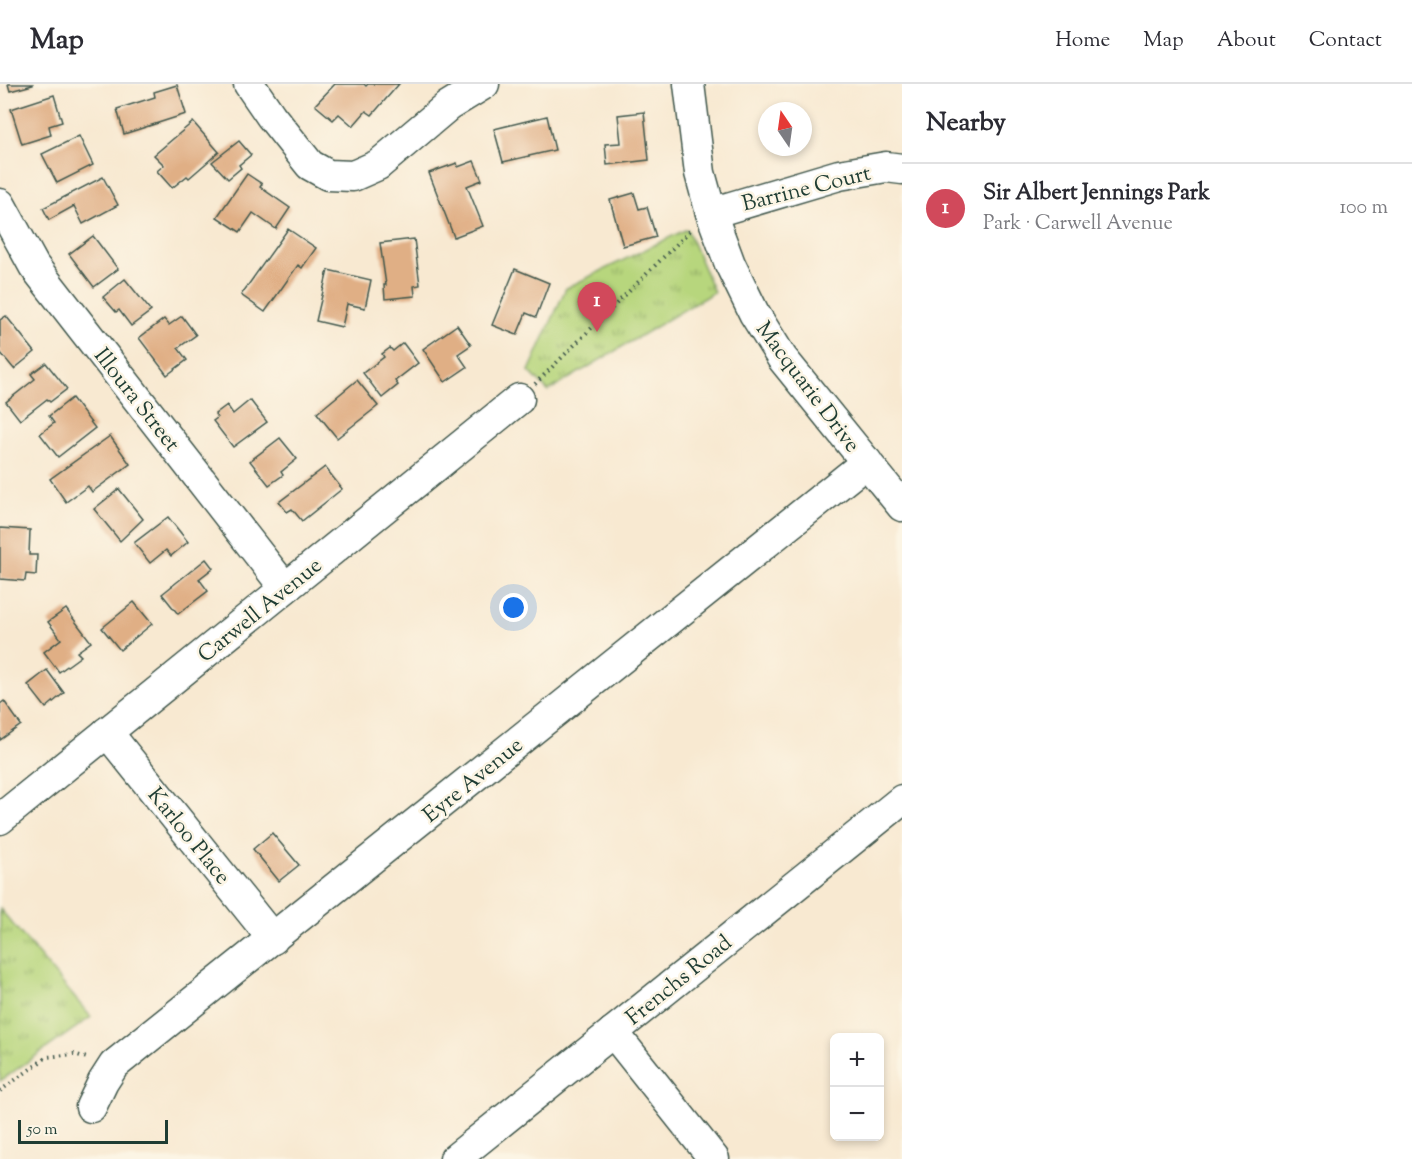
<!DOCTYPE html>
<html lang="en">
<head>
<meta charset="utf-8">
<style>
  body { margin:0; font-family:"Sorts Mill Goudy",serif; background:#f7f7f7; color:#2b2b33 }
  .controls { position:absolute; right:18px; bottom:18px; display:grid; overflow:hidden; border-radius:9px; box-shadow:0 3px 9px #0003 }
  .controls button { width:54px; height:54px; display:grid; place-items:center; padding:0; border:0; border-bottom:2px solid #e1e1e2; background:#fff; color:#2b2b33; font:30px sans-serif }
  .compass { position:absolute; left:758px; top:18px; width:54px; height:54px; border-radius:50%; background:#fff; box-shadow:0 3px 9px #0003; rotate:347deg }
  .scale { position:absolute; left:18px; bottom:15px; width:150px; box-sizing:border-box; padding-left:6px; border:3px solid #1f3d34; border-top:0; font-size:16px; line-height:21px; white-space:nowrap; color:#1f3d34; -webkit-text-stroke:4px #fcf5e5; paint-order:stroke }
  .you { position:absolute; left:514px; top:524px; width:21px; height:21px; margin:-15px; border:4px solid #fff; border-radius:50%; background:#1a73e8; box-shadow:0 0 0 9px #1a73e833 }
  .badge { display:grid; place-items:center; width:39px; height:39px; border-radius:50%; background:#d1495b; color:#fff; font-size:20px; font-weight:700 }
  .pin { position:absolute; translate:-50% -50px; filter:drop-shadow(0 2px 3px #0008) }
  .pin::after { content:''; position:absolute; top:32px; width:21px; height:18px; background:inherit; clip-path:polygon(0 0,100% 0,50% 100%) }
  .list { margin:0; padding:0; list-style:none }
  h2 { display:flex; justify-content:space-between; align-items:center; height:78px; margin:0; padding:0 24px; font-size:26px }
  h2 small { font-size:20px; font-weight:400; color:#7c7c81 }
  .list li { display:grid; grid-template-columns:39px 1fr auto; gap:18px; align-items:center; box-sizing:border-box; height:90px; padding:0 24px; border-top:2px solid #e1e1e2 }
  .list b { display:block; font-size:22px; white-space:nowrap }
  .list p { margin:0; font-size:20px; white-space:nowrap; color:#7c7c81 }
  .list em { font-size:20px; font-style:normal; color:#7c7c81 }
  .map { position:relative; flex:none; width:902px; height:1075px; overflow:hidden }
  header { display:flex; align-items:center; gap:36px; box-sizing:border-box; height:84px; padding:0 30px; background:#fff; border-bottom:2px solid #e1e1e2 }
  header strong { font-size:28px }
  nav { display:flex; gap:33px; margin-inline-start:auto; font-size:21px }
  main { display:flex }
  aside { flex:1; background:#fff }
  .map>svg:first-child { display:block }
  .park { fill:url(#park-tufts); stroke:#6b8a58; stroke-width:1.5 }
  .building { fill:#e0af85 }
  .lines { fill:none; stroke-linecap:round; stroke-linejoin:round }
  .minor-casing { stroke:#40574c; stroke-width:33 }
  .path { stroke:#40574c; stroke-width:4; stroke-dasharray:1.5 4.5; stroke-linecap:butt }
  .minor { stroke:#fff; stroke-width:30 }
  .labels { text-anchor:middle; stroke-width:5; stroke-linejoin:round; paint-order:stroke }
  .street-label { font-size:22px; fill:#1f3d34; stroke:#fcf5e5 }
</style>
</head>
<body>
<header>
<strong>Map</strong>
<nav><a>Home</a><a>Map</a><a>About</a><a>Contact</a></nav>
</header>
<main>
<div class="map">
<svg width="902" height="1075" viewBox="0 0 902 1075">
  <defs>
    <pattern id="park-tufts" width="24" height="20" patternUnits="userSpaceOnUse" patternTransform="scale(1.5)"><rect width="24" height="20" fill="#b7d67d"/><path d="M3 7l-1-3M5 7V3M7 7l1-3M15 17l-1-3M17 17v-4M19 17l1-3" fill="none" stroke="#94af67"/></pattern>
  </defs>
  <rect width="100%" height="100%" fill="#fcf5e5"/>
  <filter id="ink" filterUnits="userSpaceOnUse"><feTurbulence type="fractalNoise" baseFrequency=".0167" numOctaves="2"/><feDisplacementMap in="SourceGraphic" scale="12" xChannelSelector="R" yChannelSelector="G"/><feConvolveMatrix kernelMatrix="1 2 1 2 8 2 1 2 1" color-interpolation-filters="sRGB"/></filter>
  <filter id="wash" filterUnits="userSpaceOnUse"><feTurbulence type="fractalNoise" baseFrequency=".008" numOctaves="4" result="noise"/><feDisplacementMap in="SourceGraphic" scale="24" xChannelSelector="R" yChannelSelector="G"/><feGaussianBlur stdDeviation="1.35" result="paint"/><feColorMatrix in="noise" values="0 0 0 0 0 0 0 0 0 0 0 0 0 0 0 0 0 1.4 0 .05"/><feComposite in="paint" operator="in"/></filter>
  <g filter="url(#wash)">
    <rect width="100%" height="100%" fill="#f8e9d1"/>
    <g class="park">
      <path d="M687,145L714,208L548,307L529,287L566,204Z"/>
      <path d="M0,825L91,933L0,997Z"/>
    </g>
    <g id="blocks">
      <g class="building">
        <path d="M8,0H33V1L10,7Z"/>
        <path d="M335,0H364L366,2L368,0H399L372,31L366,27L353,42L339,30L333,36L315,21Z"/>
        <path d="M177,1L186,30L124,50L117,25L155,13L154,8Z"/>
        <path d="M54,11L62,38L49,42L51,51L22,60L11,25Z"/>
        <path d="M644,28L649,76L607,81L605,60L621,59L618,31Z"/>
        <path d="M547,32L555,66L503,78L494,45Z"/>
        <path d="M193,38L219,68L189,94L187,92L172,104L157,87L164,81L154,71Z"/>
        <path d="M79,52L93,81L57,99L42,70Z"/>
        <path d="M239,57L251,71L239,81L241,84L228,95L212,78Z"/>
        <path d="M474,77L482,96L467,102L483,142L454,153L429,89L457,79L458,83Z"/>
        <path d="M247,90L262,100L260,103L290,124L276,145L253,129L240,148L217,133Z"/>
        <path d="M103,93L118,121L83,140L74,122L49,136L43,124Z"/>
        <path d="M634,109L639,125L647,123L656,153L623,162L610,116Z"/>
        <path d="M288,145L316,164L302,184L298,181L265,228L241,211Z"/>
        <path d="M93,152L118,185L94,203L69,170Z"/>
        <path d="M414,155L420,201L414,202L415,212L385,215L384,201H386L380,159Z"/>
        <path d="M515,185L549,199L536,233L526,229L517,251L492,241Z"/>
        <path d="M328,186L371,196L365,224L347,220L342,243L316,237Z"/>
        <path d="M125,195L151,227L131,242L119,226L116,228L103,213Z"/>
        <path d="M6,232L35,268L14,285L0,268V236Z"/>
        <path d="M182,232L196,251L178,264L187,276L167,291L139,254L164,235L169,241Z"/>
        <path d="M457,241L471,261L458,270L467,283L445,298L423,265Z"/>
        <path d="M403,259L418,279L395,297L398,301L382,314L363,289L384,273L382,270L390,264L393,267Z"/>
        <path d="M46,279L67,305L50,318L47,315L20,336L6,318L35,295L31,290Z"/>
        <path d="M357,296L378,322L337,354L317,329Z"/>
        <path d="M72,314L95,344L58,373L40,350L54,339L49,332Z"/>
        <path d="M250,316L267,338L233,363L213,337L217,334L215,330L227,321L233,330Z"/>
        <path d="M110,352L130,380L92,408L88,402L66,418L50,395Z"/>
        <path d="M280,354L297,375L281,388L283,391L269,401L250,377Z"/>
        <path d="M325,383L342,405L302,437L292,425L287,428L279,418Z"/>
        <path d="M119,405L143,435L120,457L94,425Z"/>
        <path d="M168,433L188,458L171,472L166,466L150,479L134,459Z"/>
        <path d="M0,444L30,446L29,471H37L36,491L26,490L25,497L0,495Z"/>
        <path d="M206,475L213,484L199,495L208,507L178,530L162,510Z"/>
        <path d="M134,518L152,540L120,566L102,544Z"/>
        <path d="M66,525L91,558L77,568L81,572L59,588L44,568L61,555L48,538Z"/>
        <path d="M47,586L64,609L46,624L28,601Z"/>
        <path d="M4,617L21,641L0,656V620Z"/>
        <path d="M272,749L299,781L279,797L253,765Z"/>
      </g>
    </g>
  </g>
  <g filter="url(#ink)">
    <use href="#blocks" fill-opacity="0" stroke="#40574c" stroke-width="1.5"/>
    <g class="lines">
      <defs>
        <g id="minor">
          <path d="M249,0L271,32L310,81L328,91L353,92L378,81L448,22L484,0"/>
          <path d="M689,0L700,89L711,129L730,180L754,229L782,274L902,422"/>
          <path d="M0,120L34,182L285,504"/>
          <path d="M711,129L839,91L886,83L902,85"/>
          <path d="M107,648L273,855"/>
          <path d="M0,735L519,315"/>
          <path d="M613,948L714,1075"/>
          <path d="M91,1023L103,998L114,981L867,378"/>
          <path d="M455,1075L902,716"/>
        </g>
      </defs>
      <use href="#minor" class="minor-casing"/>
      <g class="path">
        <path d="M535,300L692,145"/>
        <path d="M0,1007L47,973L74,970L90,975"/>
      </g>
      <use href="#minor" class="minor"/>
    </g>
  </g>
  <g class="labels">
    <g class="street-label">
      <text transform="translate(806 103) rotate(-14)" y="8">Barrine Court</text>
      <text transform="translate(809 302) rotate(53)" y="8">Macquarie Drive</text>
      <text transform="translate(138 315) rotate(52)" y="8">Illoura Street</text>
      <text transform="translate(259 525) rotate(-39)" y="8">Carwell Avenue</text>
      <text transform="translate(472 695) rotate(-39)" y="8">Eyre Avenue</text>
      <text transform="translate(190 751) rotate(51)" y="8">Karloo Place</text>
      <text transform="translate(678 895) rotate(-39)" y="8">Frenchs Road</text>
    </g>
  </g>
</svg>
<div class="controls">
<button>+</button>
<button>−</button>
</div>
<svg class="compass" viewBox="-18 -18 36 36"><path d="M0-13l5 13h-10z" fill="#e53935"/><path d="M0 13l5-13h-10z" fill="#7c7c81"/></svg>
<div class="scale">50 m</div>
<div class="you"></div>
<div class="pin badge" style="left:597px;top:248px">1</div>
</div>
<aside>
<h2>Nearby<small></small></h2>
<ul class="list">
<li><span class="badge">1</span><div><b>Sir Albert Jennings Park</b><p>Park · Carwell Avenue</p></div><em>100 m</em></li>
</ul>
</aside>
</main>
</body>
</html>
